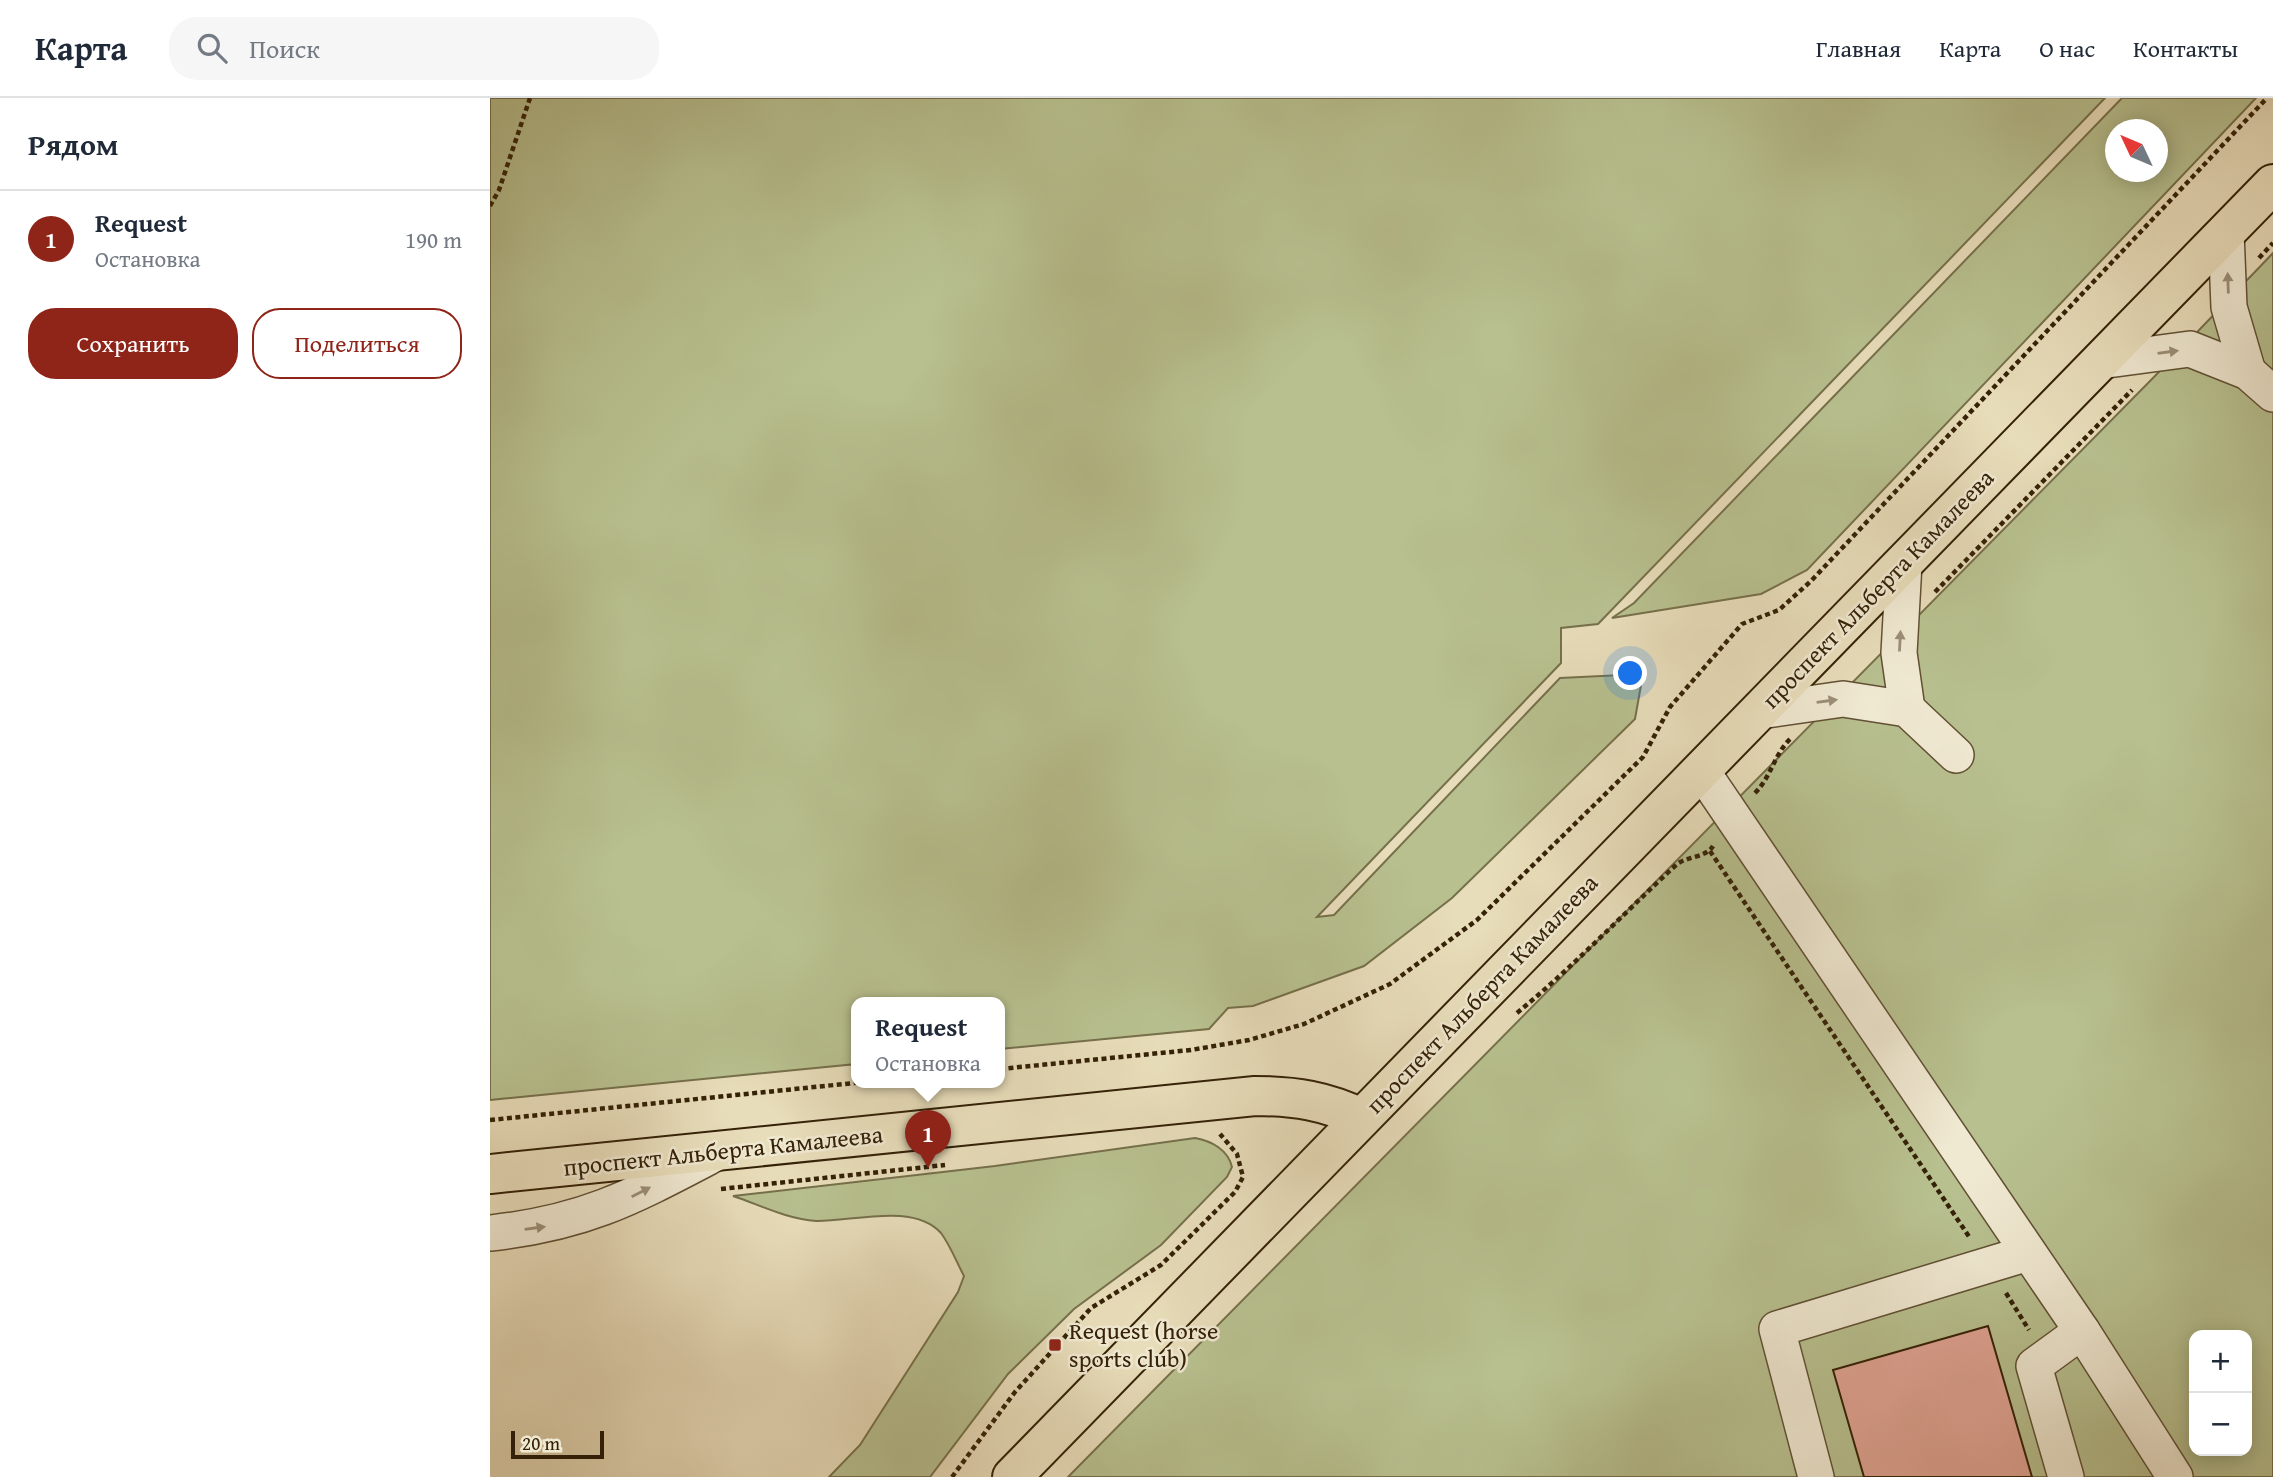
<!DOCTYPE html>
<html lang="ru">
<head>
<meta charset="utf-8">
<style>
  body { margin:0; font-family:"Gentium Book Plus",serif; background:#f6f6f7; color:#1f2937 }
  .controls { position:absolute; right:21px; bottom:21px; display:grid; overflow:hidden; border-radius:14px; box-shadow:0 4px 18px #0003 }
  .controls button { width:63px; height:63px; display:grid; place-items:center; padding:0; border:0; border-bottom:2px solid #e0e1e3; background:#fff; color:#1f2937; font:35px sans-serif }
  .compass { position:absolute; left:1615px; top:21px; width:63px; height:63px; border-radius:50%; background:#fff; box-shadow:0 4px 18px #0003; rotate:314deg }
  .scale { position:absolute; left:21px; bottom:18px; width:93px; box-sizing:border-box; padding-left:7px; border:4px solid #342107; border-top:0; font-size:19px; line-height:24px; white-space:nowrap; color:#342107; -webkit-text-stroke:5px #f0e9d2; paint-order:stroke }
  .you { position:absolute; left:1141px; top:576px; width:24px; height:24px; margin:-18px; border:5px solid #fff; border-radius:50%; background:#1a73e8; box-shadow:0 0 0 10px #1a73e833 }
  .badge { display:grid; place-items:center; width:46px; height:46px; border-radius:50%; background:#8f2418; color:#fff; font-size:23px; font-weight:700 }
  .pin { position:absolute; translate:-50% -58px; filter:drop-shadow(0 2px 4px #0008) }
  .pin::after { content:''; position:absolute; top:37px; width:24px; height:21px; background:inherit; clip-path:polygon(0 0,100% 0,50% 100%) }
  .popup { position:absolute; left:361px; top:899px; width:154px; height:91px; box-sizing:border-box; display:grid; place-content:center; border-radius:14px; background:#fff; filter:drop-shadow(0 2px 5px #0005); font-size:23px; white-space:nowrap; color:#747a83 }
  .popup b { font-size:26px; color:#1f2937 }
  .popup::after { content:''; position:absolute; left:50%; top:100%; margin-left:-14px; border:14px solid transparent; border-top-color:#fff }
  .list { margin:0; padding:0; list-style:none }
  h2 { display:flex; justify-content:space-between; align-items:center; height:91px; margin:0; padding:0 28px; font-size:30px }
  h2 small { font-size:23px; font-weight:400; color:#747a83 }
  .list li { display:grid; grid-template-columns:46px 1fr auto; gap:21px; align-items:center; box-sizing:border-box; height:98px; padding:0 28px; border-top:2px solid #e0e1e3 }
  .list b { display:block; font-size:26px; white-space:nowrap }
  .list p { margin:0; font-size:23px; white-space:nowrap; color:#747a83 }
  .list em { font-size:23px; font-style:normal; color:#747a83 }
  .actions { display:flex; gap:14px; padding:21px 28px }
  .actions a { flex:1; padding:16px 0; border:2px solid #8f2418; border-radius:28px; text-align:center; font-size:24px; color:#8f2418 }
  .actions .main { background:#8f2418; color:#fff }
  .icon { flex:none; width:38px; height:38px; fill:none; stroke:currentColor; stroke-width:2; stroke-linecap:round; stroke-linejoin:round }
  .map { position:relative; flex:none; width:1783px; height:1379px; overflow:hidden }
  header { display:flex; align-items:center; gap:42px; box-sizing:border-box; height:98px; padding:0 35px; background:#fff; border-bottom:2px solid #e0e1e3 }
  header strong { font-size:33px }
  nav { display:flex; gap:38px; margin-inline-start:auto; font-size:24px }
  .search { width:490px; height:63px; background:#f6f6f7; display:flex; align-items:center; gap:18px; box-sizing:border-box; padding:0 24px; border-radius:28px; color:#747a83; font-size:26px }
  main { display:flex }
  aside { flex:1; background:#fff }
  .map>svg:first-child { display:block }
  .green { fill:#b8c08f; stroke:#76704b; stroke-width:2; fill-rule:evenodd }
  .building { fill:#e0a393; stroke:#342107; stroke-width:2 }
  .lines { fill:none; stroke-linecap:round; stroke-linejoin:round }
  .minor-casing { stroke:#615034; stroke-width:38 }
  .major-casing { stroke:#342107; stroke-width:42 }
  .path { stroke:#342107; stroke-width:4.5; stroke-dasharray:5 3.5; stroke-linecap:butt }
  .minor { stroke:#f0e9d2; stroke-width:35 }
  .major { stroke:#e8ddba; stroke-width:38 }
  .oneway { fill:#9b8f77 }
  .poi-dot { fill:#8f2418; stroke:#f0e9d2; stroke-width:2.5 }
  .labels { text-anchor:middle; stroke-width:5; stroke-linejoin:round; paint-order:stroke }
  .street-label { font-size:24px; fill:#342107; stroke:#f0e9d2 }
  .poi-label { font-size:24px; fill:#342107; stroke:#f0e9d2; text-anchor:start }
</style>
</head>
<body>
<header>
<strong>Карта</strong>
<div class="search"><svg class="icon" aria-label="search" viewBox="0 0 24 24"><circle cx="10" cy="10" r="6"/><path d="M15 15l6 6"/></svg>Поиск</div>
<nav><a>Главная</a><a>Карта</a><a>О нас</a><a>Контакты</a></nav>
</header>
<main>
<aside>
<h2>Рядом<small></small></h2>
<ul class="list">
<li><span class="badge">1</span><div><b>Request</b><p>Остановка</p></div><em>190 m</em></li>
</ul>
<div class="actions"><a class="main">Сохранить</a><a>Поделиться</a></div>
</aside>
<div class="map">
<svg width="1783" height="1379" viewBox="0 0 1783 1379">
  <rect width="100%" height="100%" fill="#e8ddba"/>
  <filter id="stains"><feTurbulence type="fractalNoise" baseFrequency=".00286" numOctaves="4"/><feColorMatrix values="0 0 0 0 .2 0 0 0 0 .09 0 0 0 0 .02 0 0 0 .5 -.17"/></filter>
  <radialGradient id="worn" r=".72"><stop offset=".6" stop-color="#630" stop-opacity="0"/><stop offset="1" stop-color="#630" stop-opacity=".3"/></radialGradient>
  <g class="green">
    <path d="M0,0H1615L1108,526L1071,530V565L827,819L844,817L1070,580L1153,576L1145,621L962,800L874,868L763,908L738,910L719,931L510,951V904H366V966L0,1002Z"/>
    <path d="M1632,0H1766L1317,472L1271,496L1122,520L1144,505ZM1626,32H1668V74H1626Z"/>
    <path d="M1783,155V1379H578L1664,279ZM1704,1237H1757V1353H1704Z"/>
    <path d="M705,1040C722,1043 738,1052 742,1069L737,1079L671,1147L584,1211L518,1276L440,1379H339L370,1347L468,1194L474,1178C467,1165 460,1147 451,1135C423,1104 361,1124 326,1123C297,1121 270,1107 243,1098L505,1068Z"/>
  </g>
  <path class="building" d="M1498,1228L1542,1379H1374L1343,1272Z"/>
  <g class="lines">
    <defs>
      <g id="minor">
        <path d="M1736,134L1739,209L1758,274"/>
        <path d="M1610,263L1700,251L1758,274L1783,296"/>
        <path d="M1414,465L1409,555L1417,611"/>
        <path d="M1270,613L1353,601L1417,611L1466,657"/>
        <path d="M1211,672L1592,1233L1685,1379"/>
        <path d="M0,1135C96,1125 144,1098 228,1054"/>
        <path d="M1326,1379L1287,1231L1538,1155"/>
        <path d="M1576,1379L1544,1268L1592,1233"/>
      </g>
      <g id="major">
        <path d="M0,1076L765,998C805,998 836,1003 871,1020"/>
        <path d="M522,1379L1783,86"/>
      </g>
    </defs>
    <use href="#minor" class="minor-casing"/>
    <use href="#major" class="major-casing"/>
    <g class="path">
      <path d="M0,108L9,92L40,0"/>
      <path d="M1769,160L1783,145"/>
      <path d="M1445,494L1642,292"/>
      <path d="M1265,695C1281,679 1284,657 1300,641"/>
      <path d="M1220,753L1480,1140"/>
      <path d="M1027,915C1083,869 1132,817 1186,767C1196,758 1216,760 1223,748"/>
      <path d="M510,971L701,952L759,942L814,926L900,886L987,822L1153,659L1180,609L1252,526L1289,512L1321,483L1777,0"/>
      <path d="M0,1022L374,984"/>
      <path d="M231,1091L455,1067"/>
      <path d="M1516,1195L1539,1232"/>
      <path d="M462,1379L525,1294L601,1210L671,1167L745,1094L753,1079L747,1056L730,1036"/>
    </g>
    <use href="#minor" class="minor"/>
    <use href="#major" class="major"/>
  </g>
  <defs><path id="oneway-solid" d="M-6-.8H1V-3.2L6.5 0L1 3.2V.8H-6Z" transform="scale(1.75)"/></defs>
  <g class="oneway">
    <use href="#oneway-solid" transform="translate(1738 185) rotate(-92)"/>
    <use href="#oneway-solid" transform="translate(1678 254) rotate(-8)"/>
    <use href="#oneway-solid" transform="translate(1410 543) rotate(-87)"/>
    <use href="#oneway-solid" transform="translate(1337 603) rotate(-8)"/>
    <use href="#oneway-solid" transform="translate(151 1094) rotate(-27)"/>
    <use href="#oneway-solid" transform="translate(45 1130) rotate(-8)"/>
  </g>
  <rect class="poi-dot" x="558" y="1240" width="14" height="14" rx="3.5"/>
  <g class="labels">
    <g class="street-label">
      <text transform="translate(1388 491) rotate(-46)" y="8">проспект Альберта Камалеева</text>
      <text transform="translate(992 896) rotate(-46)" y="8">проспект Альберта Камалеева</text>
      <text transform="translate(233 1053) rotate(-6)" y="8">проспект Альберта Камалеева</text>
    </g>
    <g class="poi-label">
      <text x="579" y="1241">Request (horse<tspan x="579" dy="28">sports club)</tspan></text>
    </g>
  </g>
  <rect width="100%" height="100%" filter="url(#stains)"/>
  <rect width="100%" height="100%" fill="url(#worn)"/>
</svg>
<div class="controls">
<button>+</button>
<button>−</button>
</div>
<svg class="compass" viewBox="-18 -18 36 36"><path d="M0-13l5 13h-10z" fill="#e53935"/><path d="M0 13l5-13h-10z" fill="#747a83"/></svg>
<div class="scale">20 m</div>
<div class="you"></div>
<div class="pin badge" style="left:438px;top:1070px">1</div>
<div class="popup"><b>Request</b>Остановка</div>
</div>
</main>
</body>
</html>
